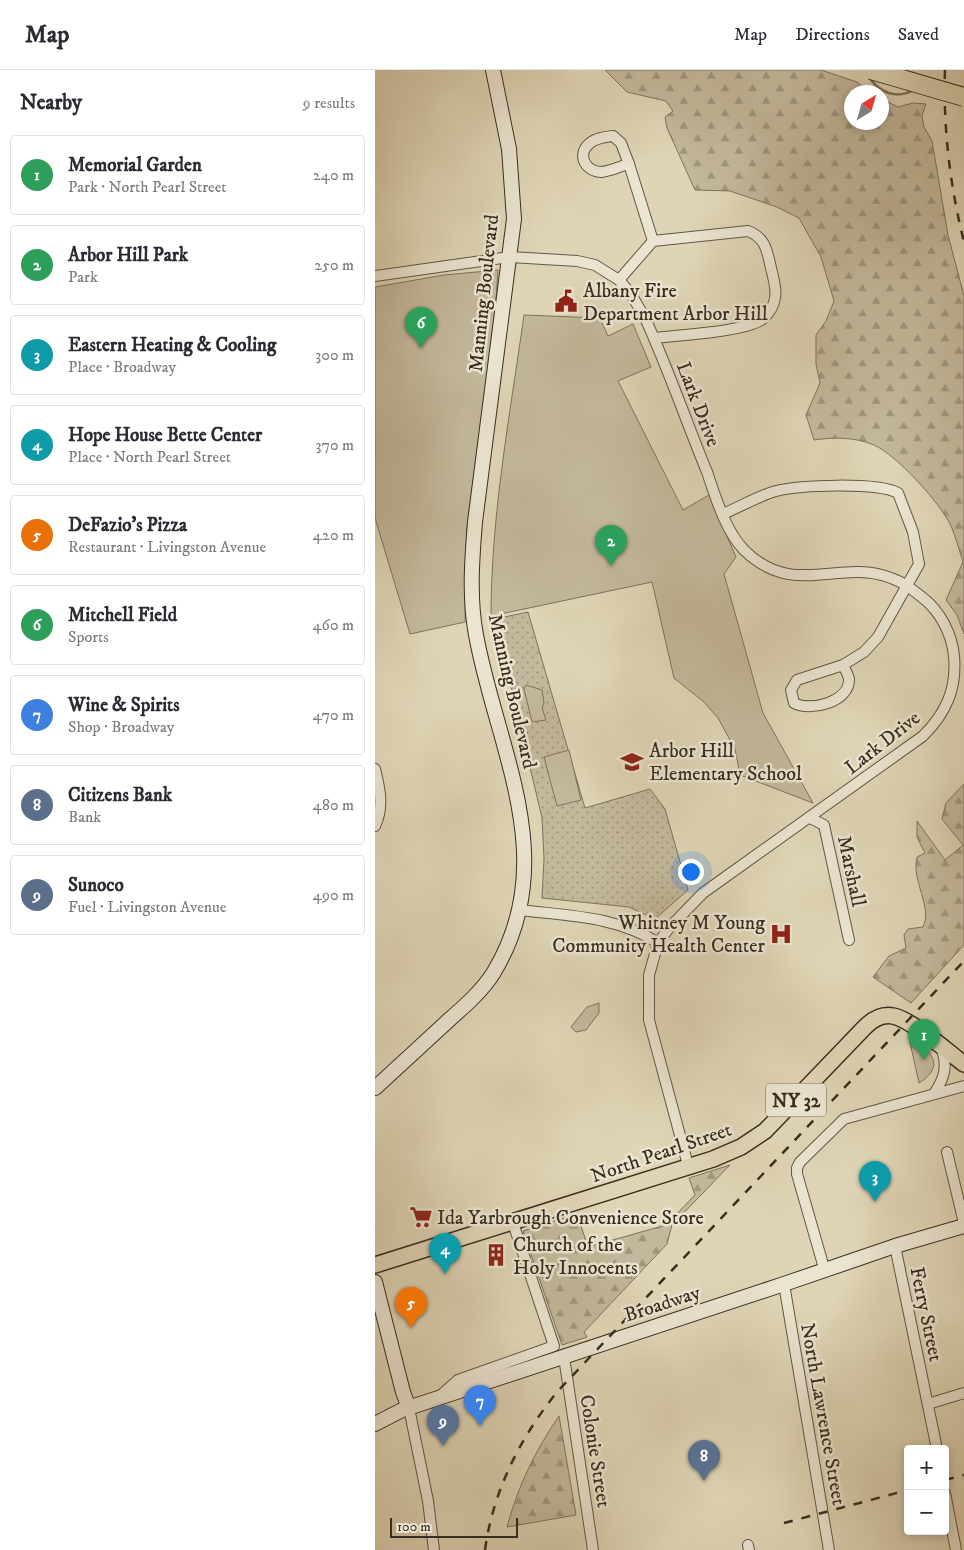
<!DOCTYPE html>
<html lang="en">
<head>
<meta charset="utf-8">
<style>
  body { margin:0; font-family:"IM FELL DW Pica",serif; background:#f7f7f7; color:#2b2b33 }
  .controls { position:absolute; right:15px; bottom:15px; display:grid; overflow:hidden; border-radius:5px; box-shadow:0 2px 8px #0003 }
  .controls button { width:45px; height:45px; display:grid; place-items:center; padding:0; border:0; border-bottom:1px solid #e1e1e2; background:#fff; color:#2b2b33; font:25px sans-serif }
  .compass { position:absolute; left:469px; top:15px; width:45px; height:45px; border-radius:50%; background:#fff; box-shadow:0 2px 8px #0003; rotate:37deg }
  .scale { position:absolute; left:15px; bottom:12px; width:128px; box-sizing:border-box; padding-left:5px; border:2px solid #392d1f; border-top:0; font-size:14px; line-height:18px; white-space:nowrap; color:#392d1f; -webkit-text-stroke:4px #eae4d0; paint-order:stroke }
  .you { position:absolute; left:315px; top:801px; width:18px; height:18px; margin:-12px; border:4px solid #fff; border-radius:50%; background:#1a73e8; box-shadow:0 0 0 8px #1a73e833 }
  .badge { display:grid; place-items:center; width:32px; height:32px; border-radius:50%; background:#ea580c; color:#fff; font-size:16px; font-weight:700 }
  .pin { position:absolute; translate:-50% -41px; filter:drop-shadow(0 1px 2px #0008) }
  .pin::after { content:''; position:absolute; top:26px; width:18px; height:15px; background:inherit; clip-path:polygon(0 0,100% 0,50% 100%) }
  .list { margin:0; padding:0; list-style:none }
  h2 { display:flex; justify-content:space-between; align-items:center; height:65px; margin:0; padding:0 20px; font-size:21px }
  h2 small { font-size:16px; font-weight:400; color:#7c7c81 }
  .list li { display:grid; grid-template-columns:32px 1fr auto; gap:15px; align-items:center; box-sizing:border-box; height:80px; margin:0 10px 10px; padding:0 10px; border:1px solid #e1e1e2; border-radius:5px }
  .list b { display:block; font-size:19px; white-space:nowrap }
  .list p { margin:0; font-size:16px; white-space:nowrap; color:#7c7c81 }
  .list em { font-size:16px; font-style:normal; color:#7c7c81 }
  .map { position:relative; flex:none; width:589px; height:1480px; overflow:hidden }
  header { display:flex; align-items:center; gap:30px; box-sizing:border-box; height:70px; padding:0 25px; background:#fff; border-bottom:1px solid #e1e1e2 }
  header strong { font-size:24px }
  nav { display:flex; gap:28px; margin-inline-start:auto; font-size:18px }
  main { display:flex }
  aside { flex:1; background:#fff }
  .map>svg:first-child { display:block }
  .grass { fill:url(#grass-dots); stroke:#7e725e }
  .forest { fill:url(#forest-firs); stroke:#7e725e }
  .green { fill:#c3b89c; stroke:#7e725e }
  .lines { fill:none; stroke-linecap:round; stroke-linejoin:round }
  .stream { stroke:#7b705b; stroke-width:2.5 }
  .street-casing { stroke:#625745; stroke-width:12 }
  .secondary-casing { stroke:#392d1f; stroke-width:16 }
  .primary-casing { stroke:#392d1f; stroke-width:18 }
  .street { stroke:#eae4d0; stroke-width:10 }
  .secondary { stroke:#eae4d0; stroke-width:14 }
  .primary { stroke:#dfd5b6; stroke-width:15 }
  .rail { stroke:#392d1f; stroke-width:2.5; stroke-dasharray:9 9; stroke-linecap:butt }
  .highway-bridge-casing { stroke:#392d1f; stroke-width:20; stroke-linecap:butt }
  .highway-bridge { stroke:#dfd5b6; stroke-width:18 }
  .labels { text-anchor:middle; stroke-width:5; stroke-linejoin:round; paint-order:stroke }
  .shield { fill:#eae4d0; stroke:#6e6454; stroke-width:1 }
  .shield-label { font-size:19px; font-weight:bold; fill:#392d1f }
  .poi-label { font-size:20px; fill:#392d1f; stroke:#eae4d0; text-anchor:start }
  .street-label { font-size:20px; fill:#392d1f; stroke:#eae4d0 }
</style>
</head>
<body>
<header>
<strong>Map</strong>
<nav><a>Map</a><a>Directions</a><a>Saved</a></nav>
</header>
<main>
<aside>
<h2>Nearby<small>9 results</small></h2>
<ul class="list">
<li><span class="badge" style="background:#2e9e5b">1</span><div><b>Memorial Garden</b><p>Park · North Pearl Street</p></div><em>240 m</em></li>
<li><span class="badge" style="background:#2e9e5b">2</span><div><b>Arbor Hill Park</b><p>Park</p></div><em>250 m</em></li>
<li><span class="badge" style="background:#0f9aa8">3</span><div><b>Eastern Heating &amp; Cooling</b><p>Place · Broadway</p></div><em>300 m</em></li>
<li><span class="badge" style="background:#0f9aa8">4</span><div><b>Hope House Bette Center</b><p>Place · North Pearl Street</p></div><em>370 m</em></li>
<li><span class="badge" style="background:#e8710a">5</span><div><b>DeFazio's Pizza</b><p>Restaurant · Livingston Avenue</p></div><em>420 m</em></li>
<li><span class="badge" style="background:#2e9e5b">6</span><div><b>Mitchell Field</b><p>Sports</p></div><em>460 m</em></li>
<li><span class="badge" style="background:#3f7fe0">7</span><div><b>Wine &amp; Spirits</b><p>Shop · Broadway</p></div><em>470 m</em></li>
<li><span class="badge" style="background:#5c6f8a">8</span><div><b>Citizens Bank</b><p>Bank</p></div><em>480 m</em></li>
<li><span class="badge" style="background:#5c6f8a">9</span><div><b>Sunoco</b><p>Fuel · Livingston Avenue</p></div><em>490 m</em></li>
</ul>
</aside>
<div class="map">
<svg width="589" height="1480" viewBox="0 0 589 1480">
  <defs>
    <pattern id="grass-dots" width="8" height="8" patternUnits="userSpaceOnUse" patternTransform="scale(1.25)"><rect width="8" height="8" fill="#c3b89c"/><path d="M2 2h.1M6 6h.1" fill="none" stroke="#9f967f" stroke-width="1.8" stroke-linecap="round"/></pattern>
    <pattern id="forest-firs" width="22" height="20" patternUnits="userSpaceOnUse" patternTransform="scale(1.25)"><rect width="22" height="20" fill="#c3b89c"/><path d="M5 1l3.5 6h-7zM16 11l3.5 6h-7z" fill="#9f967f"/></pattern>
  </defs>
  <rect width="100%" height="100%" fill="#dfd5b6"/>
  <filter id="stains"><feTurbulence type="fractalNoise" baseFrequency=".004" numOctaves="4"/><feColorMatrix values="0 0 0 0 .2 0 0 0 0 .09 0 0 0 0 .02 0 0 0 .5 -.17"/></filter>
  <radialGradient id="worn" r=".72"><stop offset=".6" stop-color="#630" stop-opacity="0"/><stop offset="1" stop-color="#630" stop-opacity=".3"/></radialGradient>
  <path class="grass" d="M153,542L210,738L275,719L290,739L313,820L280,849L254,837L167,828L169,789L167,748L120,549Z"/>
  <g class="forest">
    <path d="M230,0H446L482,12L493,22H477V52H507V29L523,37L538,33L551,34L547,46L549,57L557,71L573,165L589,226V564L582,545L571,530L588,492C584,480 581,467 576,456C566,434 522,385 499,375C480,367 459,367 439,370L431,345L445,313L441,294V265L451,251L459,231L446,187L424,148L402,137L355,121L320,120L292,58L290,47L298,41L291,31L252,22Z"/>
    <path d="M589,714V875L536,933L498,907L514,886L531,878L529,865L533,859L548,857C558,837 536,811 542,787L550,783L542,767V751L570,790L588,775L567,749L571,733Z"/>
    <path d="M355,1095L297,1155L292,1174L209,1262L212,1267L187,1275L148,1161L202,1144L213,1177L291,1155L320,1125L314,1108Z"/>
    <path d="M184,1346L201,1445L132,1457C143,1416 160,1381 184,1346Z"/>
  </g>
  <g class="green">
    <path d="M123,200L120,244L92,457L90,552L35,564L0,448V217L69,205Z"/>
    <path d="M149,245L225,248L233,266L258,254L276,297L243,311L308,440L334,425L361,487L349,504L388,643L438,733L365,705L360,679L343,648L329,632L299,608L277,512L116,546C116,445 135,345 149,245Z"/>
    <path d="M151,615L167,620L169,633L167,638L171,650L157,652L149,619Z"/>
    <path d="M194,680L206,730L182,736L169,687Z"/>
    <path d="M224,933V943L211,960L201,962L196,957L212,937Z"/>
    <path d="M534,968C557,980 571,996 544,1013Z"/>
  </g>
  <g class="lines">
    <path class="stream" d="M493,6C504,22 520,30 539,20"/>
    <defs>
      <g id="street">
        <path d="M238,66L246,73L254,94C246,96 235,101 227,102C210,102 201,84 215,73C221,68 230,67 238,66Z"/>
        <path d="M254,94L278,171"/>
        <path d="M0,206L135,187L202,191L220,195L244,210L256,224L270,248C293,298 311,351 332,402C341,428 350,460 369,480C419,529 463,488 516,508C528,512 538,520 548,528C565,541 577,564 579,586C582,619 571,643 548,666L328,823L294,858L283,873L274,905V950L313,1095"/>
        <path d="M244,210L278,171L373,161C391,168 392,181 396,198C398,207 402,219 400,228C399,235 394,243 389,248C373,262 302,265 279,268"/>
        <path d="M348,444C365,437 383,426 401,421C425,415 502,412 523,423L538,462L544,494L503,567L489,582L468,595L422,610L416,620L419,633C435,642 474,632 474,610C474,605 470,600 468,595"/>
        <path d="M0,699C5,719 9,737 0,756"/>
        <path d="M435,748L449,755L474,870"/>
        <path d="M145,840C193,846 242,846 283,873"/>
        <path d="M559,1024C570,1007 573,996 566,977"/>
        <path d="M572,1082L589,1153"/>
        <path d="M520,1176L562,1379"/>
        <path d="M449,1198L422,1104V1098L425,1092L469,1049L589,1016"/>
        <path d="M409,1214L454,1480"/>
        <path d="M189,1287L218,1480"/>
        <path d="M66,1325L83,1310L179,1276L138,1153"/>
        <path d="M553,1334L589,1323"/>
        <path d="M34,1338L53,1431L59,1480"/>
        <path d="M570,1423L581,1480"/>
        <path d="M373,1475L374,1480"/>
      </g>
      <g id="secondary">
        <path d="M0,1018C25,995 50,972 75,949C91,935 108,920 119,902C187,789 122,680 101,565C94,528 97,489 100,452L139,149L134,79L118,0"/>
        <path d="M0,1212L28,1322L34,1338"/>
        <path d="M0,1354L27,1340L409,1214L520,1176L589,1156"/>
      </g>
      <path id="primary" d="M0,1195L338,1089L366,1077L390,1061L490,957C498,949 507,944 518,946C536,949 573,982 589,994"/>
    </defs>
    <use href="#street" class="street-casing"/>
    <use href="#secondary" class="secondary-casing"/>
    <use href="#primary" class="primary-casing"/>
    <use href="#street" class="street"/>
    <use href="#secondary" class="secondary"/>
    <use href="#primary" class="primary"/>
    <g class="rail">
      <path d="M570,0C568,58 575,116 589,172"/>
      <path d="M570,1410L589,1405"/>
      <path d="M409,1453L533,1420"/>
      <path d="M110,1480C118,1421 145,1368 182,1322L589,891"/>
    </g>
    <defs>
      <path id="highway-bridge" d="M496,0L589,27"/>
    </defs>
    <use href="#highway-bridge" class="highway-bridge-casing"/>
    <use href="#highway-bridge" class="highway-bridge"/>
  </g>
  <defs>
    <symbol id="civic-bare" viewBox="-9 -9 18 18"><path d="M-.6-6.5H3V-4.5H.6V-3L4-1V1h2V6H-6V1h2V-1L-.6-3ZM-1.2 2.5V6h2.4V2.5Z" fill="#8f2418" stroke="#eae4d0" stroke-width="2.5" paint-order="stroke"/></symbol>
    <symbol id="school-bare" viewBox="-9 -9 18 18"><path d="M0-5L7-2L0 1L-7-2ZM-4 1L0 2.5L4 1V4Q0 6-4 4Z" fill="#8f2418" stroke="#eae4d0" stroke-width="2.5" paint-order="stroke"/></symbol>
    <symbol id="hospital-bare" viewBox="-9 -9 18 18"><path d="M-5-5h3v3.5h4V-5h3V5h-3V1.5h-4V5h-3Z" fill="#8f2418" stroke="#eae4d0" stroke-width="2.5" paint-order="stroke"/></symbol>
    <symbol id="supermarket-bare" viewBox="-9 -9 18 18"><path d="M-6-5.5h2.5l.6 2H6L4.5 2H-2.5L-4.4-4H-6ZM-1.5 3.2a1.3 1.3 0 1 0 .1 0ZM3 3.2a1.3 1.3 0 1 0 .1 0Z" fill="#8f2418" stroke="#eae4d0" stroke-width="2.5" paint-order="stroke"/></symbol>
    <symbol id="building-bare" viewBox="-9 -9 18 18"><path d="M-4-6H4V6H1V3H-1V6H-4ZM-2.5-4.3h1.7v1.8h-1.7ZM.8-4.3h1.7v1.8H.8ZM-2.5-1h1.7V.8h-1.7ZM.8-1h1.7V.8H.8Z" fill="#8f2418" stroke="#eae4d0" stroke-width="2.5" paint-order="stroke"/></symbol>
  </defs>
  <g fill-rule="evenodd">
    <use href="#civic-bare" x="175" y="215" width="32" height="32"/>
    <use href="#school-bare" x="241" y="676" width="32" height="32"/>
    <use href="#hospital-bare" x="390" y="848" width="32" height="32"/>
    <use href="#supermarket-bare" x="30" y="1131" width="32" height="32"/>
    <use href="#building-bare" x="105" y="1169" width="32" height="32"/>
  </g>
  <g class="labels">
    <rect class="shield" x="391" y="1013.5" width="60" height="33" rx="4"/>
    <g class="shield-label">
      <text x="421" y="1037">NY 32</text>
    </g>
    <g class="poi-label">
      <text x="208" y="227">Albany Fire<tspan x="208" dy="23">Department Arbor Hill</tspan></text>
      <text x="274" y="687">Arbor Hill<tspan x="274" dy="23">Elementary School</tspan></text>
      <text x="390" y="859" text-anchor="end">Whitney M Young<tspan x="390" dy="23">Community Health Center</tspan></text>
      <text x="62" y="1154">Ida Yarbrough Convenience Store</text>
      <text x="138" y="1181">Church of the<tspan x="138" dy="23">Holy Innocents</tspan></text>
    </g>
    <g class="street-label">
      <text transform="translate(108 223) rotate(-84)" y="7">Manning Boulevard</text>
      <text transform="translate(324 334) rotate(69)" y="7">Lark Drive</text>
      <text transform="translate(138 621) rotate(77)" y="7">Manning Boulevard</text>
      <text transform="translate(507 672) rotate(-38)" y="7">Lark Drive</text>
      <text transform="translate(477 801) rotate(78)" y="7">Marshall</text>
      <text transform="translate(286 1082) rotate(-19)" y="7">North Pearl Street</text>
      <text transform="translate(287 1233) rotate(-18)" y="7">Broadway</text>
      <text transform="translate(552 1244) rotate(78)" y="7">Ferry Street</text>
      <text transform="translate(449 1344) rotate(80)" y="7">North Lawrence Street</text>
      <text transform="translate(221 1381) rotate(81)" y="7">Colonie Street</text>
    </g>
  </g>
  <rect width="100%" height="100%" filter="url(#stains)"/>
  <rect width="100%" height="100%" fill="url(#worn)"/>
</svg>
<div class="controls">
<button>+</button>
<button>−</button>
</div>
<svg class="compass" viewBox="-18 -18 36 36"><path d="M0-13l5 13h-10z" fill="#e53935"/><path d="M0 13l5-13h-10z" fill="#7c7c81"/></svg>
<div class="scale">100 m</div>
<div class="you"></div>
<div class="pin badge" style="left:549px;top:990px;background:#2e9e5b">1</div>
<div class="pin badge" style="left:236px;top:496px;background:#2e9e5b">2</div>
<div class="pin badge" style="left:500px;top:1132px;background:#0f9aa8">3</div>
<div class="pin badge" style="left:70px;top:1204px;background:#0f9aa8">4</div>
<div class="pin badge" style="left:36px;top:1258px;background:#e8710a">5</div>
<div class="pin badge" style="left:46px;top:278px;background:#2e9e5b">6</div>
<div class="pin badge" style="left:105px;top:1356px;background:#3f7fe0">7</div>
<div class="pin badge" style="left:329px;top:1411px;background:#5c6f8a">8</div>
<div class="pin badge" style="left:68px;top:1376px;background:#5c6f8a">9</div>
</div>
</main>
</body>
</html>
